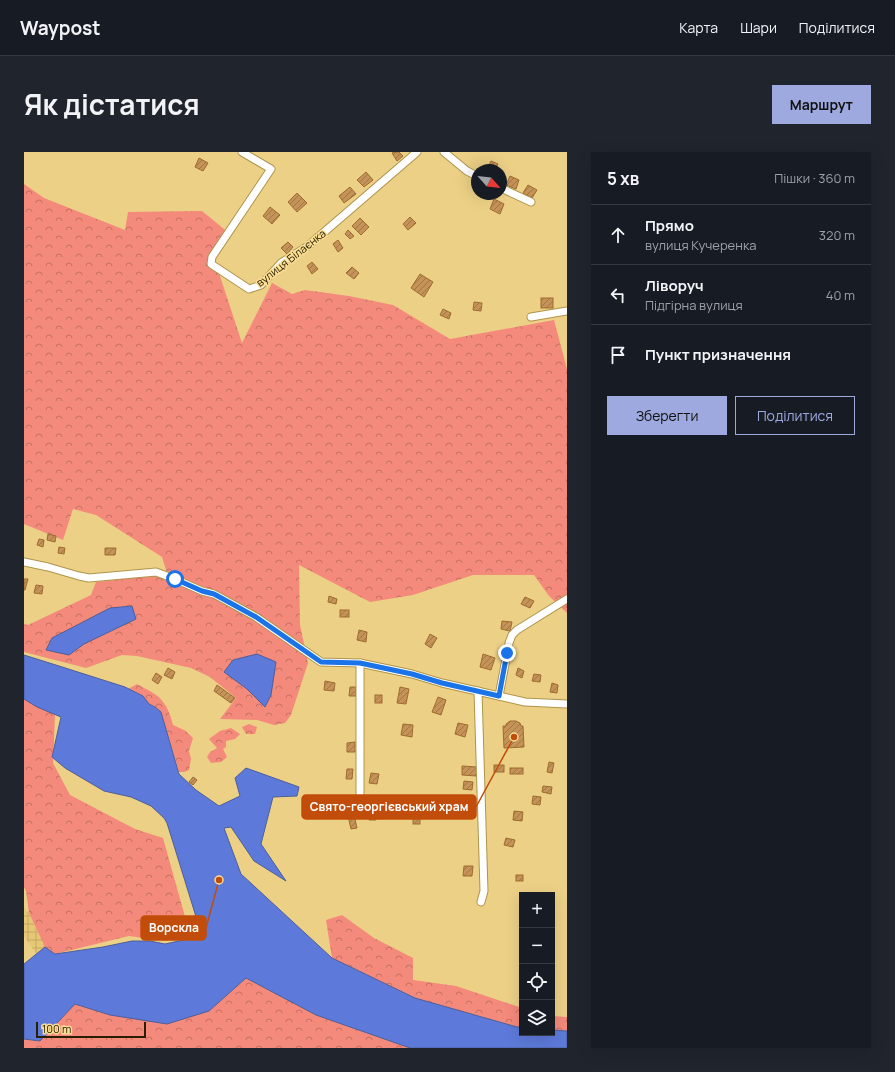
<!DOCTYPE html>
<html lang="uk">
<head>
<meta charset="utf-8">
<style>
  body { margin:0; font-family:Manrope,sans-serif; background:#20242c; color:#f1f3f6 }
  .controls { position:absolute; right:12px; bottom:12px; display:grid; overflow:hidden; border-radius:0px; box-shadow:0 4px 16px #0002 }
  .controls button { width:36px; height:36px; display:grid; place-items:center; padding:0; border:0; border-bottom:1px solid #363941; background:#171b24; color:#f1f3f6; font:20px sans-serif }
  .compass { position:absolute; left:447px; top:12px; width:36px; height:36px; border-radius:50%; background:#171b24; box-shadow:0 4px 16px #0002; rotate:117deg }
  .scale { position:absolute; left:12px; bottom:10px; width:110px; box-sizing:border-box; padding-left:4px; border:2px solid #291e00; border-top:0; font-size:11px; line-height:14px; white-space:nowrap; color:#291e00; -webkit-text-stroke:3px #fadd93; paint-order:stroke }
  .stop { position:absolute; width:12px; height:12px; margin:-9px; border:3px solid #1a73e8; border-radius:50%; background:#fff }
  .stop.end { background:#1a73e8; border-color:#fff; box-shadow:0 1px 4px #0008 }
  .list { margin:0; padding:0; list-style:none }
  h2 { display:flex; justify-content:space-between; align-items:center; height:52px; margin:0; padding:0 16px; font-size:17px }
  h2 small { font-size:13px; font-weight:400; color:#9ea1a6 }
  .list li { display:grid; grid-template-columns:26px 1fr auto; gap:12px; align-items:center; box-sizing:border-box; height:60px; padding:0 16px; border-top:1px solid #363941 }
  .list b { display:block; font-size:15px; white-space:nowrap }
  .list p { margin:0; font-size:13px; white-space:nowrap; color:#9ea1a6 }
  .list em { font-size:13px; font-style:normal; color:#9ea1a6 }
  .actions { display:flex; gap:8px; padding:12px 16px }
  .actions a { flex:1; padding:9px 0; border:1px solid #9eaadf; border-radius:0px; text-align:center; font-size:14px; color:#9eaadf }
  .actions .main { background:#9eaadf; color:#111 }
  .icon { flex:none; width:22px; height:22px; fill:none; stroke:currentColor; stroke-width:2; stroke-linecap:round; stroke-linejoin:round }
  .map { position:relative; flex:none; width:543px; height:896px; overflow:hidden; border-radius:0px }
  header { display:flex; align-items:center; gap:24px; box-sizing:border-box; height:56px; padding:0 20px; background:#171b24; border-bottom:1px solid #363941 }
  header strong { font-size:19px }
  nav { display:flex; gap:22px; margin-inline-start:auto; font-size:14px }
  .intro { display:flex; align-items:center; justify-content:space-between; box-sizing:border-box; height:96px; padding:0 24px }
  h1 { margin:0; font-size:28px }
  .button { padding:10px 18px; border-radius:0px; background:#9eaadf; color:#111; font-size:14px; font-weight:700 }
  main { display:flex; gap:24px; padding:0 24px }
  aside { flex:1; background:#171b24; border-radius:0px; box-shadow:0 4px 16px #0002 }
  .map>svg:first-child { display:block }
  .industrial { fill:url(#industrial-grid) }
  .forest { fill:url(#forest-crowns) }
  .water { fill:#5d7ada; stroke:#4d5e99 }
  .building { fill:url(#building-hatch); stroke:#9d6c30 }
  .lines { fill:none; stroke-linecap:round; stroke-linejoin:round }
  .minor-casing { stroke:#af944b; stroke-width:9 }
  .minor { stroke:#fff; stroke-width:7 }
  .route { stroke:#1a73e8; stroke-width:5 }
  .labels { text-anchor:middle; stroke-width:3; stroke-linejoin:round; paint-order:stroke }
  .street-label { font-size:11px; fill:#291e00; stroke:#fadd93 }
  .leader { fill:none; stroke:#c24d0a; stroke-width:1.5 }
  .callout-dot { fill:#c24d0a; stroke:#fadd93; stroke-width:1.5 }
  .callout { fill:#c24d0a; stroke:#c24d0a; stroke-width:1.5 }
  .callout-label { font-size:12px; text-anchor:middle; font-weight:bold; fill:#fff }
</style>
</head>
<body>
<header>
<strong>Waypost</strong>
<nav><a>Карта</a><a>Шари</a><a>Поділитися</a></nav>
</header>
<div class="intro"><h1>Як дістатися</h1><a class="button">Маршрут</a></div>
<main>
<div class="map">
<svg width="543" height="896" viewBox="0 0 543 896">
  <defs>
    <pattern id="industrial-grid" width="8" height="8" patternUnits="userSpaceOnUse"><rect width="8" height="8" fill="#e6c774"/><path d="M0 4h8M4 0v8" fill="none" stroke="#c5aa63"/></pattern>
    <pattern id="forest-crowns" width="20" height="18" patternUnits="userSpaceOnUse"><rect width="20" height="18" fill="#f48a7b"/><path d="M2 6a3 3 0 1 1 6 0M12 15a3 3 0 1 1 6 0" fill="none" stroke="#c67062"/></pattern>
    <pattern id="building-hatch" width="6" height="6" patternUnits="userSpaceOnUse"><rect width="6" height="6" fill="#c59257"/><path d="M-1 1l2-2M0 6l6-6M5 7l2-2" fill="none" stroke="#a07746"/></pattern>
  </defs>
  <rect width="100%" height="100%" fill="#ecd086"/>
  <path class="industrial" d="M0,756L5,761L21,795L13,803L0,784Z"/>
  <g class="forest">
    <path d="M0,32L20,46L101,78L104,60L178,59L206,82L191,109L218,191L248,131L268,142L281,138L325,144L369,153L426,187L530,168L543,217V461L525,444L510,423H449L389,443L346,450L275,413L276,473L284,511L267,563L261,571L250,573L233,568L196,567L212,546L186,525L167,516L113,504L98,503L62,516L0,500V472L4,473L67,443L72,430L118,425L143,421L138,405L72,363L49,357L39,388L0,372Z"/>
    <path d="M113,532C121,537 133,541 139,550C144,556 147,565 149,573L162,579L169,586L165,599L167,607L165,618L160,620H155L137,560L131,555L125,552L119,544L104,537Z"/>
    <path d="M0,546L31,563L29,611L46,643L111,677L139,686L165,779L143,789L105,784L31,802L21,795L5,761L2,739L0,735Z"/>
    <path d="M225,572L233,575L231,582H222L218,575Z"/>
    <path d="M207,576L216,582L211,587L202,589V595L199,597L203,605L197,610L187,611L183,605L186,600L193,596L185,587L196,579Z"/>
    <path d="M318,763L350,786L389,806V828L432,834L498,856V875H493L391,846L308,806L302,768Z"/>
    <path d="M222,826L292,863L386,896H0V887L16,889L51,852L86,863L185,859Z"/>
    <path d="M528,864L543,865V879L528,878Z"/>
  </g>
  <g class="water">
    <path d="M108,454L112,467L60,492L45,503L22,498L28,486L86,456Z"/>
    <path d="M233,502L252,510L247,543L241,555L223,537L200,520L209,508Z"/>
    <path d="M0,503L35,514L101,535L119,544L125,552L131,555L137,560L155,622L172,638L195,654L216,644L211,626L222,616L275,635L273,644L249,645L237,692L262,729L230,709L207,675L200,676L217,722L308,806L391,846L493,875H498V881H528V878L543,879V896H386L292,863L222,826L185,859L143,872L86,863L51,852L16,889L0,887V812L21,795L31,802L79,795L108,789H126L141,792L178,784L143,671L140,666L127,654L107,645L80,639L41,616L28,605L37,565L13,555L0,547Z"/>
  </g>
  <g class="building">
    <path d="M370,0H375L379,4L373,9L368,1Z"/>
    <path d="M175,6L184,11L179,19L171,15Z"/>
    <path d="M467,9L474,12L471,18H466L463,17Z"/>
    <path d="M342,20L349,28L340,35L333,28Z"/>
    <path d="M486,24L495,28L492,37L482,33Z"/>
    <path d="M504,33L513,38L508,46L499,41Z"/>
    <path d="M326,35L332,42L320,51L315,44Z"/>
    <path d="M273,41L283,51L273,60L264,50Z"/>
    <path d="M470,47L480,52L476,62L466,57Z"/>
    <path d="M246,55L256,63L248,72L239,64Z"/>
    <path d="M386,65L392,71L384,78L379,72Z"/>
    <path d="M336,66L345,75L337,83L328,74Z"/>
    <path d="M324,78L330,84L326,87L321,82Z"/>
    <path d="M314,88L319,96L314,100L309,92Z"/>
    <path d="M264,90L269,95L263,102L257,96Z"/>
    <path d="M288,110L294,117L288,122L283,114Z"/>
    <path d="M328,115L335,121L330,127L322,121Z"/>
    <path d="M396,122L409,130L400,145L387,136Z"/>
    <rect x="517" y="146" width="12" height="10"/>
    <path d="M450,150L458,151L457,159L449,158Z"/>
    <path d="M419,157L427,161L425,167L416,163Z"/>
    <path d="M24,382L32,384L31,390L23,388Z"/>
    <path d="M15,387L20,388L19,395L13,393Z"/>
    <path d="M35,395L41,396L40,402L34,401Z"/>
    <path d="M81,396H92L91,403H81Z"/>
    <path d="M0,427H4L1,438H0Z"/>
    <path d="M12,433L19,434L18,442L10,441Z"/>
    <path d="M305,444L313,447L312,452L304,450Z"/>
    <path d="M501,445L510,449L506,456L497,452Z"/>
    <rect x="316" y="458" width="9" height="7"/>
    <path d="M478,469L488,470L486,479L477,477Z"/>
    <path d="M335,478L343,480L342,490L333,488Z"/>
    <path d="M406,482L413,486L407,496L401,492Z"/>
    <path d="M459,502L471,506L467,518L456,515Z"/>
    <path d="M144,516L151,520L148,527L140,523Z"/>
    <path d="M494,516L500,519L498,526L492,523Z"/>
    <path d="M132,521L138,525L134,532L128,528Z"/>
    <path d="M510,522L517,523L516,530L508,529Z"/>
    <path d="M301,529L311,531L310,539L300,538Z"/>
    <path d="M528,531L534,533L533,541L526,540Z"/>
    <path d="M193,533L211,546L207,551L190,539Z"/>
    <path d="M326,535H332V544H325Z"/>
    <path d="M376,535L385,537L382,552L373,551Z"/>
    <rect x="351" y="543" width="7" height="8"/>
    <path d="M414,545L422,548L417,563L408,560Z"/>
    <path d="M486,569H492L496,571L497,574H499L500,595L480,596L479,574H482V572Z"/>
    <path d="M434,571L444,573L441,585L431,582Z"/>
    <path d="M379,572L389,573L388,585L377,583Z"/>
    <path d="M331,590V600H323V591Z"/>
    <path d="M525,610L530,611L528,621L523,620Z"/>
    <rect x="470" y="613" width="10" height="7"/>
    <path d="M438,614L453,615V624L438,623Z"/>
    <rect x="486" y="616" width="13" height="6"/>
    <path d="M323,617H329L328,627H322Z"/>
    <path d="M347,621L355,622L353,632L345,631Z"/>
    <path d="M169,625L173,628L169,633L165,630Z"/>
    <path d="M440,629L449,630L448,638L439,637Z"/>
    <path d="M519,634L528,635L527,642L518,640Z"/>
    <path d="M509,644L517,645L516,653L508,652Z"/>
    <path d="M352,659V668H345V660Z"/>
    <path d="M490,659L499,660L498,669L489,668Z"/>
    <path d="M330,663L333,676L327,677L324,664Z"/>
    <rect x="389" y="666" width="7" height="6"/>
    <path d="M482,686L491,688L489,695L480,693Z"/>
    <path d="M440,714H449L448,724H439Z"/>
    <rect x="492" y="723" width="7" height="6"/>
  </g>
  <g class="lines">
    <defs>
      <g id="minor">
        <path d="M218,0L247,17L188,105L187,112L225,137L237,133L257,111L284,94L393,0"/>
        <path d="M420,0L443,19L453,24"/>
        <path d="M477,36L507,50"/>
        <path d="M507,165L543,159"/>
        <path d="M0,410L24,415L55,424L65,426L132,420L151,427L178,439L190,442L232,465L297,510L336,511L388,522L418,531L475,544L501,550L543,552"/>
        <path d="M336,511V643"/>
        <path d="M454,539L460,739L457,750"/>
        <path d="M475,544L485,491L488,483L493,478L543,447"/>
      </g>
    </defs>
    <use href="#minor" class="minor-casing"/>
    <use href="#minor" class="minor"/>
  </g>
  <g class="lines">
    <path class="route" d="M151,427L178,439L190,442L232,465L297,510L336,511L388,522L418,531L475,544L483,501"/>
  </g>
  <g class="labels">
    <g class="street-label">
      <text transform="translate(267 106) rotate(-38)" y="4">вулиця Білаєнка</text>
    </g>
  </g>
  <path class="leader" d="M490 585L452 655M195 728L182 776"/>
  <g class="callout-dot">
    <circle cx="490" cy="585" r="4"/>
    <circle cx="195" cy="728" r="4"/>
  </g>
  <g class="callout">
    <rect x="278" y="643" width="174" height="24" rx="4"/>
    <rect x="117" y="764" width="65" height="24" rx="4"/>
  </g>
  <g class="callout-label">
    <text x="365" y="659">Свято-георгієвський храм</text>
    <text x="150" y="780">Ворскла</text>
  </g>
</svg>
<div class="controls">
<button>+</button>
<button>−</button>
<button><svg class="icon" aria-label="locate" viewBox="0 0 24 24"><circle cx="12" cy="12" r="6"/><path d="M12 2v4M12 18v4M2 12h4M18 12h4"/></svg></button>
<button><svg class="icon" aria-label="layers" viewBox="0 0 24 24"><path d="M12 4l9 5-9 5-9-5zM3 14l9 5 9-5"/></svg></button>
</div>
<svg class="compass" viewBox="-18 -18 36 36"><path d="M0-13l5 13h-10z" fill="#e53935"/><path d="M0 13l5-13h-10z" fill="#9ea1a6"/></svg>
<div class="scale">100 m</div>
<div class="stop" style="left:151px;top:427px"></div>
<div class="stop end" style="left:483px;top:501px"></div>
</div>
<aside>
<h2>5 хв<small>Пішки · 360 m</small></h2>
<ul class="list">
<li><svg class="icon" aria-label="ahead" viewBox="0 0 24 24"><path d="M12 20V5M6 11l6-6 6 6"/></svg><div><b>Прямо</b><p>вулиця Кучеренка</p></div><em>320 m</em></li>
<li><svg class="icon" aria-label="left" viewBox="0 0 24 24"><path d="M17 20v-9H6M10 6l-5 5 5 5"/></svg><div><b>Ліворуч</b><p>Підгірна вулиця</p></div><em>40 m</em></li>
<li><svg class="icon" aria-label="arrive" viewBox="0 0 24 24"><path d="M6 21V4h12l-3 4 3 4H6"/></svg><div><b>Пункт призначення</b></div></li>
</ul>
<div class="actions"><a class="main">Зберегти</a><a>Поділитися</a></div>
</aside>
</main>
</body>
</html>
